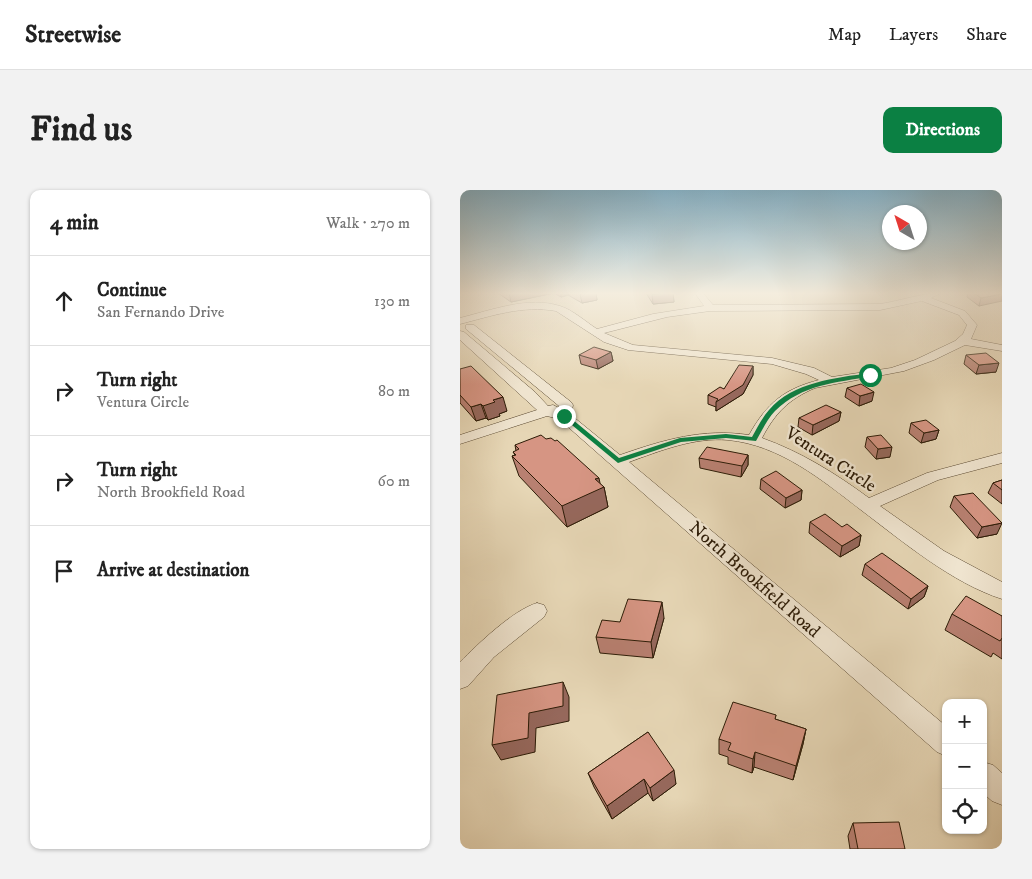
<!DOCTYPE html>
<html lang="en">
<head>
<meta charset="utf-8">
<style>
  body { margin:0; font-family:"IM FELL DW Pica",serif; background:#f2f2f2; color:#222 }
  .controls { position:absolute; right:15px; bottom:15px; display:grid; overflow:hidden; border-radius:10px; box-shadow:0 1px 4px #0004 }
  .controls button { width:45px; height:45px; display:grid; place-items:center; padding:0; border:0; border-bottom:1px solid #e0e0e0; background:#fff; color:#222; font:25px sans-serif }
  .compass { position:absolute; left:422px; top:15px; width:45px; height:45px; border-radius:50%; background:#fff; box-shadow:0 1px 4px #0004; rotate:321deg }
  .stop { position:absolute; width:15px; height:15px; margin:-11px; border:4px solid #0b8043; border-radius:50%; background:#fff }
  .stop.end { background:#0b8043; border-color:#fff; box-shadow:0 1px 5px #0008 }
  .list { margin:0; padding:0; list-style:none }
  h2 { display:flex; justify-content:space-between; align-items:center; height:65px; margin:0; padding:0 20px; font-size:21px }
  h2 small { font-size:16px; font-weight:400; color:#767676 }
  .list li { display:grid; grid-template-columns:32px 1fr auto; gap:15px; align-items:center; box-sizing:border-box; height:90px; padding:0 20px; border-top:1px solid #e0e0e0 }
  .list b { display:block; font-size:19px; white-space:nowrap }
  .list p { margin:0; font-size:16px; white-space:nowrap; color:#767676 }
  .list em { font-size:16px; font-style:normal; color:#767676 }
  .icon { flex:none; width:28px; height:28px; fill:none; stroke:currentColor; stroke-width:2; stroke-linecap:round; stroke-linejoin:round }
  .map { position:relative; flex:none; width:542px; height:659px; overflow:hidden; border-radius:10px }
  header { display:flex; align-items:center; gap:30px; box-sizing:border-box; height:70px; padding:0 25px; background:#fff; border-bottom:1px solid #e0e0e0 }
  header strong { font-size:24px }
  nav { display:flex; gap:28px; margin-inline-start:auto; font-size:18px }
  .intro { display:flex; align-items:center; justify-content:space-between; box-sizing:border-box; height:120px; padding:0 30px }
  h1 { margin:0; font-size:35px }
  .button { padding:12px 22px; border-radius:10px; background:#0b8043; color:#fff; font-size:18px; font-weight:700 }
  main { display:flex; gap:30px; padding:0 30px }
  aside { flex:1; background:#fff; border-radius:10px; box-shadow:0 1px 4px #0004 }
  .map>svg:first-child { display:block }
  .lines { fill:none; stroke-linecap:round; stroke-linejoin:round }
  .minor-casing { stroke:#5b4a32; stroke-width:1 }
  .minor { fill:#efe4cf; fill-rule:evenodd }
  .wall { fill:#b88071; stroke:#2d1c07 }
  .shaded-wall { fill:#96685c; stroke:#2d1c07 }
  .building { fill:#d69583; stroke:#2d1c07 }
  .route { fill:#0b8043 }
  .labels { text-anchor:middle; stroke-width:4.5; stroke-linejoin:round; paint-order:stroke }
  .street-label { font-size:18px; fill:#2d1c07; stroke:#efe4cf }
</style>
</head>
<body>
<header>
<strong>Streetwise</strong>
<nav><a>Map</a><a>Layers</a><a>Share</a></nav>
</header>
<div class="intro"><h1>Find us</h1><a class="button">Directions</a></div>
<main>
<aside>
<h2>4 min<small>Walk · 270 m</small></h2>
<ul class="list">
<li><svg class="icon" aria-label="ahead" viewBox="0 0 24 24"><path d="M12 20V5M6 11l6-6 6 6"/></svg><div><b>Continue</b><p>San Fernando Drive</p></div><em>130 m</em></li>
<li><svg class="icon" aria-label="right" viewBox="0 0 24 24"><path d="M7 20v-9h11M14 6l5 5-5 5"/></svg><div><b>Turn right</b><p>Ventura Circle</p></div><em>80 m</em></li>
<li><svg class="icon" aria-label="right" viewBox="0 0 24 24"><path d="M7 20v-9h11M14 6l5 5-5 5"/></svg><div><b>Turn right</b><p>North Brookfield Road</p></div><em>60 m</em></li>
<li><svg class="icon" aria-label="arrive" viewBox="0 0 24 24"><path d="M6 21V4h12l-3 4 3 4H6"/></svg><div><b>Arrive at destination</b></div></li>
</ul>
</aside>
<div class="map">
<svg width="542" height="659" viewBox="0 0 542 659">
  <rect width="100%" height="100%" fill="#e6d6b5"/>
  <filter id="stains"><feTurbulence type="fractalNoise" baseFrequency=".004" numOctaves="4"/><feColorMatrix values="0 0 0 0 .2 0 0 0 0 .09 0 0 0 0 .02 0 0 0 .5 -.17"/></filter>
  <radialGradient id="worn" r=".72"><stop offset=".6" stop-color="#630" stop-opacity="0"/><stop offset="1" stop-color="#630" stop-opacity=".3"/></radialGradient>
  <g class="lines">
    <defs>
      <g id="minor">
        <path d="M235,103H243L253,115L420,114C440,111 462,103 481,103L471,108L505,121L517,135L511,149L542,155V161L505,155L474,170L444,181L355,198C329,209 315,223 302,248C341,262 375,283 409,308L467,283L542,263V273L478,290L420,316L484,361L542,392V409C492,393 442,351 401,320C362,290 320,255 268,250C234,247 200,261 169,272L486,536V566L477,562L99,229L87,226L0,254V245L77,220L0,150V141L4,142L75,202L88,216L93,215L99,218V216L6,139V135H14L111,212L113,215L111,225L160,265C203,250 243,238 289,245C307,213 324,199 359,190L346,184L312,174L168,160L144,152L96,121C63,115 31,126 0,134V128C32,120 68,106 100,116C113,120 126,132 137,139L193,124L244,116ZM462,111L499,125L507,135L503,144L495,151L455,170L431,178L372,187L354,178L312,168L173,155L144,143L207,127L250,121L420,120Z"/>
        <path d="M77,413L84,415L87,421L84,427L34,467L8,496L0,499V472C18,454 53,420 77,413Z"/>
        <path d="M523,572L533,575L542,583V615L532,611L523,603Z"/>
      </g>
    </defs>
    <use href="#minor" class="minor-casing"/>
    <use href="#minor" class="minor"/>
  </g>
  <g class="wall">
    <path d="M38,103H94L51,112Z"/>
    <path d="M94,103H136L137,110L122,113L108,105L101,107Z"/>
    <path d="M186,103H213L214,112L193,114Z"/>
    <path d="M508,103H542L519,116L507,107Z"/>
    <path d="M151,162L153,171L138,179L121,174L119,165Z"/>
    <path d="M506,165L536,182L516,184L504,174Z"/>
    <path d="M293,176V185L283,204L256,221V217L248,214V205L264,199Z"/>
    <path d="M0,179L47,221L39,224L40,226L28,230L26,228L16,231L0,213Z"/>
    <path d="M387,198L412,211L399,216L385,207Z"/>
    <path d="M381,222L379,231L352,245L338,237L339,228Z"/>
    <path d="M451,233L479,240L476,249L461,253L449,243Z"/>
    <path d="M407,247L430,267L416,269L405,257Z"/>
    <path d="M55,255L140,294L144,297L148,317L107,337L59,286L52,266L55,265L53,262L56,261Z"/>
    <path d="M288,265V275L281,287L240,278L239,268Z"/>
    <path d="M301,289L342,300L341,310L325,318L300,299Z"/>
    <path d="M542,290V314L528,303L533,293Z"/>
    <path d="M494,306L537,344L517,348L490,317Z"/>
    <path d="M350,332L382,337L401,345L399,356L380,367L349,343Z"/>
    <path d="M405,374L468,396L464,407L448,419L402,385Z"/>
    <path d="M492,424L542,426V469L533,463L531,467L485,440Z"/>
    <path d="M204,428L193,468L140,463L136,447L160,432Z"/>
    <path d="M316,525L315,529L346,539L343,554L333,590L294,577L292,583L268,574V567L259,564V549Z"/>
    <path d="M188,542L216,594L193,611L188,603L152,629L134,597L128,583Z"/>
    <path d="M393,633L445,659H390L388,646Z"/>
  </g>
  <g class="shaded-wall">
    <path d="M49,103H94L51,112Z"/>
    <path d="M101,103H108V105L101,107Z"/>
    <path d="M124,103H136L137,110L122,113L120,104Z"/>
    <path d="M206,103H213L214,112L193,114L192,104Z"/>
    <path d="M542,104V111L519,116L521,108Z"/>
    <path d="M151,162L153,171L138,179L136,170Z"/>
    <path d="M539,173L536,182L516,184L519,175Z"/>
    <path d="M293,176V185L283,204L256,221V212Z"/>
    <path d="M414,202L412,211L399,216L400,206Z"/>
    <path d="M43,207L47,221L39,224L40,226L28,230L23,216L33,210Z"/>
    <path d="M21,214L26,228L16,231L11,217Z"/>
    <path d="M381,222L379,231L352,245L353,235Z"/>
    <path d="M479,240L476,249L461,253L464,243Z"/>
    <path d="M432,257L430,267L416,269L418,259Z"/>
    <path d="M288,265V275L281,287L282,276Z"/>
    <path d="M139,288L141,298L144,297L148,317L107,337L102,316L135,289Z"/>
    <path d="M342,300L341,310L325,318L326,308Z"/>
    <path d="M542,333L537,344L517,348L522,337Z"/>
    <path d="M401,345L399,356L380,367L382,356Z"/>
    <path d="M468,396L464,407L448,419L451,409Z"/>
    <path d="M202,412L204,428L193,468L191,452Z"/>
    <path d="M103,492L109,507V531L76,538L75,562L41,570L32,555Z"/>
    <path d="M346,539L343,554L333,590L336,576Z"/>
    <path d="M295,562L294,577L292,583L293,569Z"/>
    <path d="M214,580L216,594L193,611L190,598Z"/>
    <path d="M184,589L188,603L152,629L147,616Z"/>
  </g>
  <g class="building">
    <path d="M191,103H206L192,104Z"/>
    <path d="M514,103H542V104L521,108Z"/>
    <path d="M134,157L151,162L136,170L119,165Z"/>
    <path d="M526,163L539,173L519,175L506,165Z"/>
    <path d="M279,175L293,176L283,195L256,212L258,209L248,205L260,197L264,199Z"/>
    <path d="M11,176L43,207L33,210L35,212L23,216L21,214L11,217L0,205V179Z"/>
    <path d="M401,194L414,202L400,206L387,198Z"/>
    <path d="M366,215L381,222L353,235L339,228Z"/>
    <path d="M466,230L479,240L464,243L451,233Z"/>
    <path d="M81,245L86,249L91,248L95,251L97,250L139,288L135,289L144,297L102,316L52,266L56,265L53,262L59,259L55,255Z"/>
    <path d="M421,245L432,257L418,259L407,247Z"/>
    <path d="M247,257L288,265L282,276L239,268Z"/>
    <path d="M316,281L342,300L326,308L301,289Z"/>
    <path d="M542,290V300L533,293Z"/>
    <path d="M513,303L542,333L522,337L494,306Z"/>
    <path d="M365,324L382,337L387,334L401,345L382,356L350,332Z"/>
    <path d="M422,363L468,396L451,409L405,374Z"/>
    <path d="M506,406L542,426V448L540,451L492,424Z"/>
    <path d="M168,409L202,412L191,452L136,447L142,430L160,432Z"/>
    <path d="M103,492V516L69,523L68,548L32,555L37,505Z"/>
    <path d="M273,512L316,525L315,529L346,539L336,576L295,562L293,569L268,560L271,553L259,549Z"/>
    <path d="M188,542L214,580L190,598L184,589L147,616L128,583Z"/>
    <path d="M439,632L445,659H398L393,633Z"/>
  </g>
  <linearGradient id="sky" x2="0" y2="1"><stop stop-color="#87b6ce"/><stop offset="0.53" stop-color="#f4edde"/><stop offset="1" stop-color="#f4edde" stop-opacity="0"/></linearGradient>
  <rect width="542" height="195" fill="url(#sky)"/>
  <path class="route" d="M410,183L412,186C375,193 343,194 315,221C307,229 302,241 296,251L266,248L221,252L158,273L101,226L107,225L159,268L220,248L266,244L292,247C297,238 302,228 309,220C333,192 375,188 410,183Z"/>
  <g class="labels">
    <g class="street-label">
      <text transform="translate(371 269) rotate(33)" y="6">Ventura Circle</text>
      <text transform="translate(295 389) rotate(41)" y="6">North Brookfield Road</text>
    </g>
  </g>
  <rect width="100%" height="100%" filter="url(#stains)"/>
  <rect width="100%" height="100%" fill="url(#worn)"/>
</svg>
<div class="controls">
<button>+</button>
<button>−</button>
<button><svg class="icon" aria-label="locate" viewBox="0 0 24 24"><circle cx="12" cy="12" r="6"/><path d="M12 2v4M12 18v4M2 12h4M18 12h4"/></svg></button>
</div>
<svg class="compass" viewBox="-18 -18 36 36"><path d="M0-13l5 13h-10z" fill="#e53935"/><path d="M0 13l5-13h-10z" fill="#767676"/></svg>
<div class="stop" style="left:410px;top:185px"></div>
<div class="stop end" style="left:104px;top:226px"></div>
</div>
</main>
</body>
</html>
